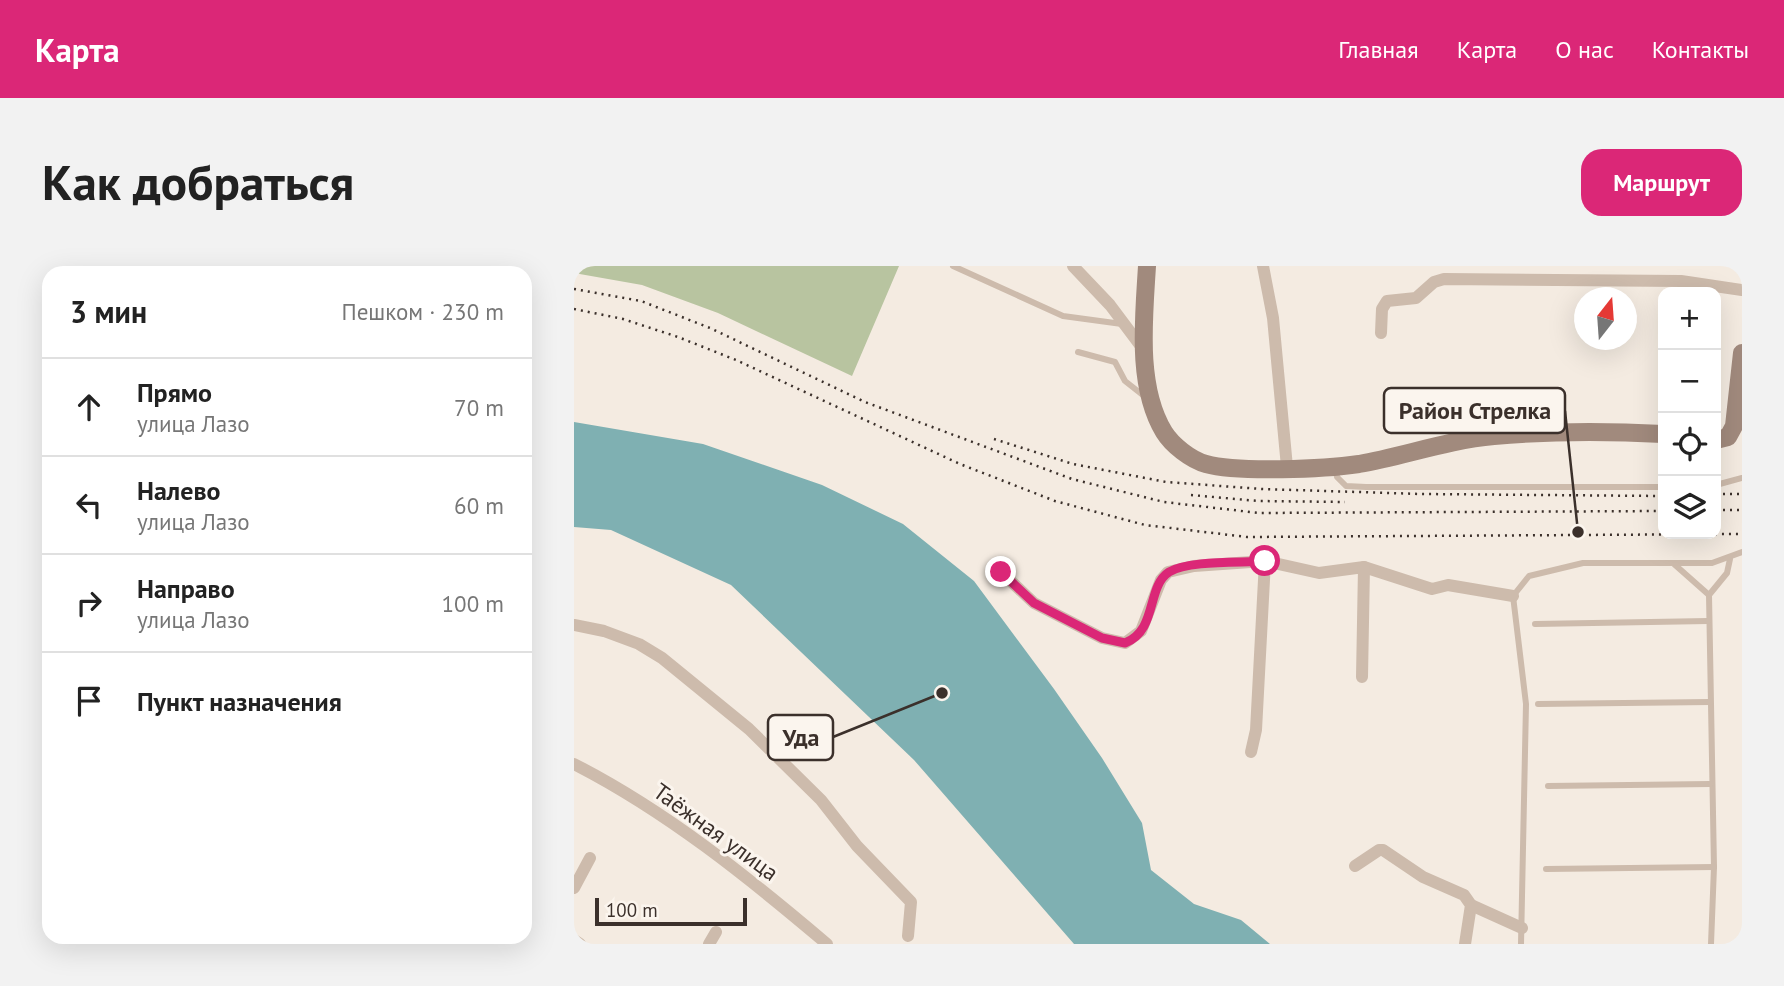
<!DOCTYPE html>
<html lang="ru">
<head>
<meta charset="utf-8">
<style>
  body { margin:0; font-family:"PT Sans",sans-serif; background:#f2f2f2; color:#222 }
  .controls { position:absolute; right:21px; top:21px; display:grid; overflow:hidden; border-radius:14px; box-shadow:0 7px 28px #0002 }
  .controls button { width:63px; height:63px; display:grid; place-items:center; padding:0; border:0; border-bottom:2px solid #e0e0e0; background:#fff; color:#222; font:35px sans-serif }
  .compass { position:absolute; left:1000px; top:21px; width:63px; height:63px; border-radius:50%; background:#fff; box-shadow:0 7px 28px #0002; rotate:17deg }
  .scale { position:absolute; left:21px; bottom:18px; width:152px; box-sizing:border-box; padding-left:7px; border:4px solid #3b302b; border-top:0; font-size:19px; line-height:24px; white-space:nowrap; color:#3b302b; -webkit-text-stroke:5px #fbf5ee; paint-order:stroke }
  .stop { position:absolute; width:21px; height:21px; margin:-16px; border:5px solid #db2777; border-radius:50%; background:#fff }
  .stop.end { background:#db2777; border-color:#fff; box-shadow:0 2px 7px #0008 }
  .list { margin:0; padding:0; list-style:none }
  h2 { display:flex; justify-content:space-between; align-items:center; height:91px; margin:0; padding:0 28px; font-size:30px }
  h2 small { font-size:23px; font-weight:400; color:#767676 }
  .list li { display:grid; grid-template-columns:46px 1fr auto; gap:21px; align-items:center; box-sizing:border-box; height:98px; padding:0 28px; border-top:2px solid #e0e0e0 }
  .list b { display:block; font-size:26px; white-space:nowrap }
  .list p { margin:0; font-size:23px; white-space:nowrap; color:#767676 }
  .list em { font-size:23px; font-style:normal; color:#767676 }
  .icon { flex:none; width:38px; height:38px; fill:none; stroke:currentColor; stroke-width:2; stroke-linecap:round; stroke-linejoin:round }
  .map { position:relative; flex:none; width:1168px; height:678px; overflow:hidden; border-radius:21px }
  header { display:flex; align-items:center; gap:42px; box-sizing:border-box; height:98px; padding:0 35px; background:#db2777; color:#fff }
  header strong { font-size:33px }
  nav { display:flex; gap:38px; margin-inline-start:auto; font-size:24px }
  .intro { display:flex; align-items:center; justify-content:space-between; box-sizing:border-box; height:168px; padding:0 42px }
  h1 { margin:0; font-size:49px }
  .button { padding:18px 32px; border-radius:21px; background:#db2777; color:#fff; font-size:24px; font-weight:700 }
  main { display:flex; gap:42px; padding:0 42px }
  aside { flex:1; background:#fff; border-radius:21px; box-shadow:0 7px 28px #0002 }
  .map>svg:first-child { display:block }
  .green { fill:#b8c4a0 }
  .water { fill:#7fb0b2 }
  .lines { fill:none; stroke-linecap:round; stroke-linejoin:round }
  .lane { stroke:#cdbbac; stroke-width:6 }
  .street { stroke:#cdbbac; stroke-width:12 }
  .secondary { stroke:#a18a7d; stroke-width:18 }
  .rail { stroke:#3b302b; stroke-width:2.5; stroke-dasharray:2 5; stroke-linecap:butt }
  .route { stroke:#db2777; stroke-width:9 }
  .labels { text-anchor:middle; stroke-width:6; stroke-linejoin:round; paint-order:stroke }
  .street-label { font-size:23px; fill:#3b302b; stroke:#fbf5ee }
  .leader { fill:none; stroke:#3b302b; stroke-width:2.5 }
  .callout-dot { fill:#3b302b; stroke:#fbf5ee; stroke-width:2.5 }
  .callout { fill:#fbf5ee; stroke:#3b302b; stroke-width:2.5 }
  .callout-label { font-size:24px; text-anchor:middle; font-weight:bold; fill:#3b302b }
</style>
</head>
<body>
<header>
<strong>Карта</strong>
<nav><a>Главная</a><a>Карта</a><a>О нас</a><a>Контакты</a></nav>
</header>
<div class="intro"><h1>Как добраться</h1><a class="button">Маршрут</a></div>
<main>
<aside>
<h2>3 мин<small>Пешком · 230 m</small></h2>
<ul class="list">
<li><svg class="icon" aria-label="ahead" viewBox="0 0 24 24"><path d="M12 20V5M6 11l6-6 6 6"/></svg><div><b>Прямо</b><p>улица Лазо</p></div><em>70 m</em></li>
<li><svg class="icon" aria-label="left" viewBox="0 0 24 24"><path d="M17 20v-9H6M10 6l-5 5 5 5"/></svg><div><b>Налево</b><p>улица Лазо</p></div><em>60 m</em></li>
<li><svg class="icon" aria-label="right" viewBox="0 0 24 24"><path d="M7 20v-9h11M14 6l5 5-5 5"/></svg><div><b>Направо</b><p>улица Лазо</p></div><em>100 m</em></li>
<li><svg class="icon" aria-label="arrive" viewBox="0 0 24 24"><path d="M6 21V4h12l-3 4 3 4H6"/></svg><div><b>Пункт назначения</b></div></li>
</ul>
</aside>
<div class="map">
<svg width="1168" height="678" viewBox="0 0 1168 678">
  <rect width="100%" height="100%" fill="#f4ebe1"/>
  <path class="green" d="M0,0H325L278,110L144,47L68,19L0,7Z"/>
  <path class="water" d="M0,156L129,178L248,219L329,258L400,315L480,423L528,492L568,557L577,604L620,638L667,654L696,678H500L340,494L157,319L37,264L0,261Z"/>
  <g class="lines">
    <g class="lane">
      <path d="M379,0L489,50L548,58"/>
      <path d="M504,86L541,96L551,115L570,130"/>
      <path d="M762,201L763,211L772,220L792,221H1089"/>
      <path d="M1142,219L1168,212"/>
      <path d="M1100,298L1135,329L1140,601L1137,678"/>
      <path d="M1135,329L1153,307L1156,293"/>
      <path d="M961,358L1134,355"/>
      <path d="M964,438L1136,436"/>
      <path d="M974,520L1136,518"/>
      <path d="M972,603L1140,601"/>
      <path d="M947,678L952,438L939,330L955,310L1009,297H1138L1168,286"/>
    </g>
    <g class="street">
      <path d="M499,0L536,39L569,83"/>
      <path d="M689,0L699,52L713,201"/>
      <path d="M807,67L808,43L813,35L842,32L860,16L870,13L1107,15L1168,24"/>
      <path d="M427,306L460,337L528,372L551,377L567,365L587,314L594,306L620,300L691,295L745,307L790,301L858,323L874,319L939,330"/>
      <path d="M0,359L30,365L65,378L88,392L175,463L247,534L283,580L337,636L334,670"/>
      <path d="M788,411L790,301"/>
      <path d="M677,486L682,464L691,295"/>
      <path d="M0,498C92,545 174,611 253,678"/>
      <path d="M781,600L805,584H809L849,611L890,629L897,639L891,678"/>
      <path d="M0,622L16,592"/>
      <path d="M897,639L948,662"/>
      <path d="M0,674L6,678"/>
      <path d="M135,678L142,666"/>
    </g>
    <g class="secondary">
      <path d="M573,0C570,51 562,120 590,166C598,179 617,194 632,198C664,207 751,203 785,198C830,190 874,174 920,170C976,165 1033,165 1089,168"/>
      <path d="M1142,174L1154,171L1160,160L1168,87"/>
    </g>
    <g class="rail">
      <path d="M0,23L67,35L136,62L291,136L498,213L590,236L685,247L1089,245"/>
      <path d="M0,43L49,53L104,71L162,94L386,198L481,235L571,259L673,271L1168,268"/>
      <path d="M420,173L499,198L592,216L688,223L847,228L1089,230"/>
      <path d="M1142,228H1168"/>
      <path d="M617,229L684,235L771,236"/>
      <path d="M1142,244H1168"/>
    </g>
  </g>
  <g class="lines">
    <path class="route" d="M427,306L460,337L528,372L551,377C584,364 572,321 595,306C614,294 668,297 691,295"/>
  </g>
  <g class="labels">
    <g class="street-label">
      <text transform="translate(142 566) rotate(36)" y="8">Таёжная улица</text>
    </g>
  </g>
  <path class="leader" d="M1004 266L991 145M368 427L259 471"/>
  <g class="callout-dot">
    <circle cx="1004" cy="266" r="7"/>
    <circle cx="368" cy="427" r="7"/>
  </g>
  <g class="callout">
    <rect x="810" y="122" width="181" height="45" rx="7"/>
    <rect x="194" y="449" width="65" height="45" rx="7"/>
  </g>
  <g class="callout-label">
    <text x="901" y="153">Район Стрелка</text>
    <text x="227" y="480">Уда</text>
  </g>
</svg>
<div class="controls">
<button>+</button>
<button>−</button>
<button><svg class="icon" aria-label="locate" viewBox="0 0 24 24"><circle cx="12" cy="12" r="6"/><path d="M12 2v4M12 18v4M2 12h4M18 12h4"/></svg></button>
<button><svg class="icon" aria-label="layers" viewBox="0 0 24 24"><path d="M12 4l9 5-9 5-9-5zM3 14l9 5 9-5"/></svg></button>
</div>
<svg class="compass" viewBox="-18 -18 36 36"><path d="M0-13l5 13h-10z" fill="#e53935"/><path d="M0 13l5-13h-10z" fill="#767676"/></svg>
<div class="scale">100 m</div>
<div class="stop" style="left:691px;top:295px"></div>
<div class="stop end" style="left:427px;top:306px"></div>
</div>
</main>
</body>
</html>
